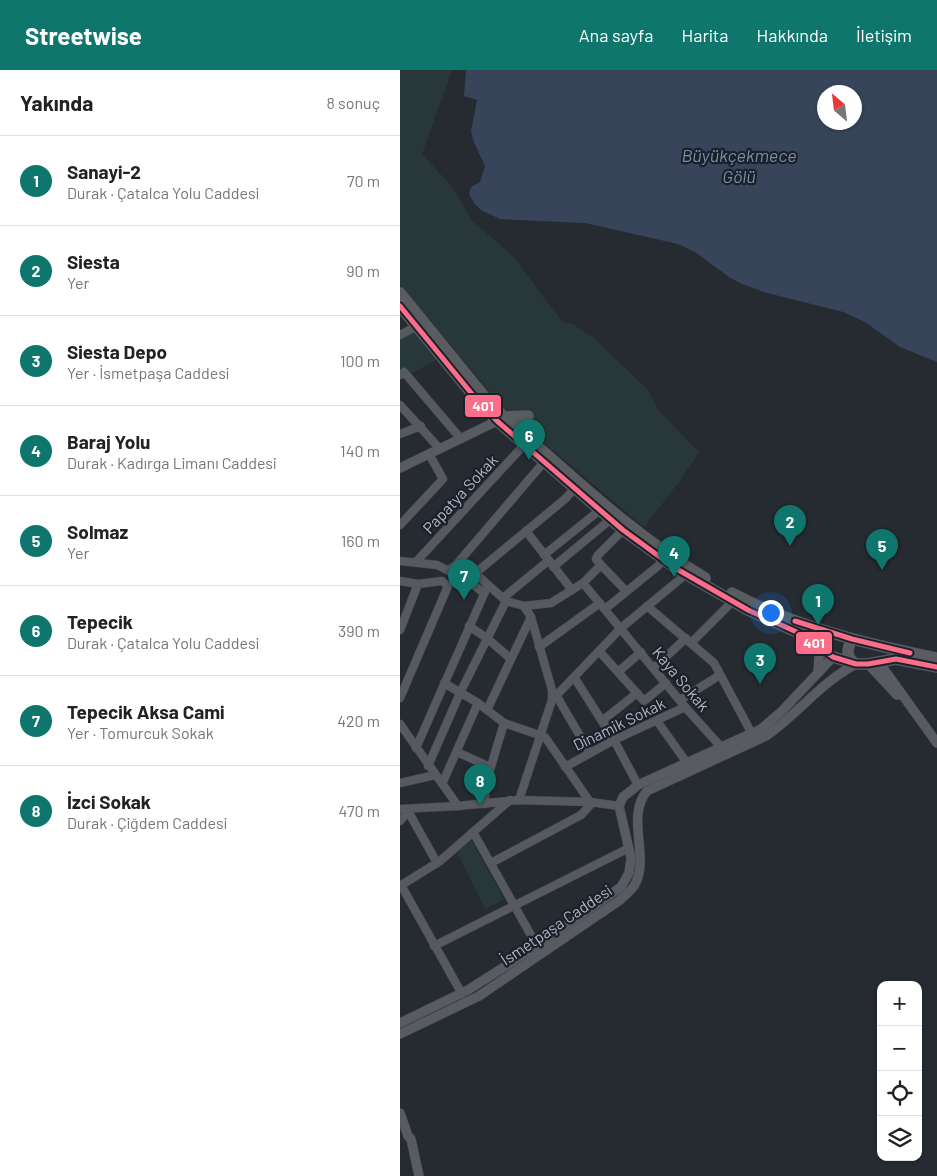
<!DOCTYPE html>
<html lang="tr">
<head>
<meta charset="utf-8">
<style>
  body { margin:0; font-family:Barlow,sans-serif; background:#f6f6f6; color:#222 }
  .controls { position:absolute; right:15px; bottom:15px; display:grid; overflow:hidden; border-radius:10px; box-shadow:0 1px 4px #0004 }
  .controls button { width:45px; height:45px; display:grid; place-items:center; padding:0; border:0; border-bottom:1px solid #e0e0e0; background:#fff; color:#222; font:25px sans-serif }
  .compass { position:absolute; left:417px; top:15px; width:45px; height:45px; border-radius:50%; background:#fff; box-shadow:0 1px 4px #0004; rotate:332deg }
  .you { position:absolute; left:370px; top:542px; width:18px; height:18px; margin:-12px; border:4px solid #fff; border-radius:50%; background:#1a73e8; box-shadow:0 0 0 8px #1a73e833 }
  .badge { display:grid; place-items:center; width:32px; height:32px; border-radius:50%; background:#0f766e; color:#fff; font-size:16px; font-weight:700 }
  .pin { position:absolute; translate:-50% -41px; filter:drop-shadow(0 1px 2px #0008) }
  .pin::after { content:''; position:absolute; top:26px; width:18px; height:15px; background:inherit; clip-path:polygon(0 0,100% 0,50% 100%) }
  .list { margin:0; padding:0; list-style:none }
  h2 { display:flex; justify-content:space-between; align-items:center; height:65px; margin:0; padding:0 20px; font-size:21px }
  h2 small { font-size:16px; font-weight:400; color:#767676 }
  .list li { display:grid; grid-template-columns:32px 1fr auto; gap:15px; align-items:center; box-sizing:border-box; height:90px; padding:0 20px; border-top:1px solid #e0e0e0 }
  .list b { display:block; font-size:19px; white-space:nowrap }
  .list p { margin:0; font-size:16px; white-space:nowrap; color:#767676 }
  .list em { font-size:16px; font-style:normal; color:#767676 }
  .icon { flex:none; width:28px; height:28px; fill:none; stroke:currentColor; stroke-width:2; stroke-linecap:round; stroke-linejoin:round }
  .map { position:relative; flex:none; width:537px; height:1106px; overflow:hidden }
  header { display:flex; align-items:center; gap:30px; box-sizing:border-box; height:70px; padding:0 25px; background:#0f766e; color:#fff }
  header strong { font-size:24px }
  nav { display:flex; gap:28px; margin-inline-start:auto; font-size:18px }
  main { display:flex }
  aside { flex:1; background:#fff }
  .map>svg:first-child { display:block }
  .green { fill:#28383a }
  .water { fill:#37445a; fill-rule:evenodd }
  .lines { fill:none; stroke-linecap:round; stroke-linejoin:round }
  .minor-casing { stroke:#44474c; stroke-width:9 }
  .major-casing { stroke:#44474e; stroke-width:10 }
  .highway-casing { stroke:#43464d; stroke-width:12 }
  .minor { stroke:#56595f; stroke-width:8 }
  .major { stroke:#585b61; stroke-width:9 }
  .highway { stroke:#5a5d60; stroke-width:11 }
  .bus-1-casing { stroke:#1b212b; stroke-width:9 }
  .bus-1 { stroke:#fb6d88; stroke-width:5 }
  .labels { text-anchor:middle; stroke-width:4.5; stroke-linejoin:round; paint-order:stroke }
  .street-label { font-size:16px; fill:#b0b6c3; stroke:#1b212b }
  .water-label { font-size:18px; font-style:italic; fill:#7a8da9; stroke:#1b212b }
  .line-badge { stroke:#1b212b; stroke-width:2 }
  .badge-label { font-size:14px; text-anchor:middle; font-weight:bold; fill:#fff }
</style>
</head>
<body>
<header>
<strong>Streetwise</strong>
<nav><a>Ana sayfa</a><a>Harita</a><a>Hakkında</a><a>İletişim</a></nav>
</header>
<main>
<aside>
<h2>Yakında<small>8 sonuç</small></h2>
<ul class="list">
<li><span class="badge">1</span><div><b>Sanayi-2</b><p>Durak · Çatalca Yolu Caddesi</p></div><em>70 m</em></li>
<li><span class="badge">2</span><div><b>Siesta</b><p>Yer</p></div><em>90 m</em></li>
<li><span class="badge">3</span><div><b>Siesta Depo</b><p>Yer · İsmetpaşa Caddesi</p></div><em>100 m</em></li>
<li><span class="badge">4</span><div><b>Baraj Yolu</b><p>Durak · Kadırga Limanı Caddesi</p></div><em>140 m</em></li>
<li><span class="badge">5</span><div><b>Solmaz</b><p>Yer</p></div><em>160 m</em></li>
<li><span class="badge">6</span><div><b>Tepecik</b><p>Durak · Çatalca Yolu Caddesi</p></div><em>390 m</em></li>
<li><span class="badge">7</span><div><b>Tepecik Aksa Cami</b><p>Yer · Tomurcuk Sokak</p></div><em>420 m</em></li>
<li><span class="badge">8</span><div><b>İzci Sokak</b><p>Durak · Çiğdem Caddesi</p></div><em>470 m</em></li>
</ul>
</aside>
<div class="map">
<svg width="537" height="1106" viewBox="0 0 537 1106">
  <rect width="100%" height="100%" fill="#262b31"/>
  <g class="green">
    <path d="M0,0H52L22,84L47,111L60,129L72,151L112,185L162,252L173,254L196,270L249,321L258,340L299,382L279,412L244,457L142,371L143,370L130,357V349L103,338L0,215Z"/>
    <path d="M14,260L37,289L9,305L4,298L0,300V267Z"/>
    <path d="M71,770L104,829L85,839L58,785V780Z"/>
  </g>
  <path class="water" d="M66,0H537V292L500,277L465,252L443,242L367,223L342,214L329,207L295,182L278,174L185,153L100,149L81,140L74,133L69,124L71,117L80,112L85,96L73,70L71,61L77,30L64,26ZM424,22H454V52H424Z"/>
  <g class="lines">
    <defs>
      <g id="minor">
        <path d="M0,265L17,256"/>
        <path d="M0,305L4,302L61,369"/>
        <path d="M0,335L40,379"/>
        <path d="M0,364L21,356"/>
        <path d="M0,455L43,409L29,384"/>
        <path d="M126,461L172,520"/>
        <path d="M144,485L200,440"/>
        <path d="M0,491L37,495L67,510L84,523"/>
        <path d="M16,492L124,375"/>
        <path d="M201,495L226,521"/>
        <path d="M153,497L211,449"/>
        <path d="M49,500L56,495L144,392"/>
        <path d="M76,504L106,531L124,536L151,533L183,513L201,495L196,489L198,485L223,460"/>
        <path d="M67,510L165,429L175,418"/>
        <path d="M0,511L18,514L42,511L48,516L0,628"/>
        <path d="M183,513L285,637L321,677"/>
        <path d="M103,528L148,491"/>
        <path d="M124,536L131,547L152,620V630"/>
        <path d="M247,536L314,593L352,664"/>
        <path d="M205,539L264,491"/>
        <path d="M69,556L88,569L111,589"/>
        <path d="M0,560L18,514"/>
        <path d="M291,573L332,532"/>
        <path d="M139,577L200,533"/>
        <path d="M199,581L244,631L266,613"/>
        <path d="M254,598L286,568"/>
        <path d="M218,602L241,582"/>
        <path d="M174,607L214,670L238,715"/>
        <path d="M44,613L78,633L104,653L145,667L190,732"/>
        <path d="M156,625L190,683"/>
        <path d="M280,630L320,605"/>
        <path d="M87,640L131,547"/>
        <path d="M202,651L237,623"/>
        <path d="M257,651L287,693"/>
        <path d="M0,654L58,736"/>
        <path d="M16,678L88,515"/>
        <path d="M57,682L90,697"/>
        <path d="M28,696L60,623L106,531"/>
        <path d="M165,697L214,670L285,637"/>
        <path d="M0,713L35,705"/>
        <path d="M42,714L78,633"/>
        <path d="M119,730L152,630L221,558L285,505"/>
        <path d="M84,734L87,710L104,653"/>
        <path d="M0,739L58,736L119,730L190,732L219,736"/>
        <path d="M8,741L37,793"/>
        <path d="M0,751L10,739"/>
        <path d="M73,762L137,876"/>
        <path d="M91,793L181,745L192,733"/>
        <path d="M1,815L62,924"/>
        <path d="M0,816L40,791L110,730"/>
        <path d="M34,876L229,778"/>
      </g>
      <g id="major">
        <path d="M0,398L97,351"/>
        <path d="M415,574L419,586L418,602"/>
        <path d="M478,591L537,673"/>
        <path d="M468,594L497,625"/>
        <path d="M0,953L68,920L137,876L221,817L229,803L231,788L219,736L223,727L238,715L361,659L381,642L433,587"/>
        <path d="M0,964L79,926L220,830C225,825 230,822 234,816C251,789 225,747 247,721L366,666C398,644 420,613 456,594"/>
        <path d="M0,1043L8,1066L11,1069L19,1106"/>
      </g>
      <g id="highway">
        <path d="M0,223L83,325L103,346C168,402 231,464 305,508"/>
        <path d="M0,236L72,324L97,351L223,460L275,498L348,540L401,564L433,587L456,594H468L496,589L537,597"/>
        <path d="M102,347L128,346"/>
        <path d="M332,523C396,557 466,574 537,588"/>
        <path d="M452,569C447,579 445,587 456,594"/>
      </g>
    </defs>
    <use href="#minor" class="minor-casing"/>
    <use href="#major" class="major-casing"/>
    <use href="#highway" class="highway-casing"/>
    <use href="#minor" class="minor"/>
    <use href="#major" class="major"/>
    <use href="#highway" class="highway"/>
    <defs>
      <g id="bus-1">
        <path d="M0,236L72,324L97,351L223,460L275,498L348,540L401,564L433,587L456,594H468L496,589L537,597"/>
        <path d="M395,551L452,569L510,583"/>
      </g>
    </defs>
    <use href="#bus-1" class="bus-1-casing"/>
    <use href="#bus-1" class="bus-1"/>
  </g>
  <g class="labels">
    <g class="street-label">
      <text transform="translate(60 424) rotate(-47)" y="6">Papatya Sokak</text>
      <text transform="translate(281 609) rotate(50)" y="6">Kaya Sokak</text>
      <text transform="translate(219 654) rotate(-26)" y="6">Dinamik Sokak</text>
      <text transform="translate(156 855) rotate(-34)" y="6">İsmetpaşa Caddesi</text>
    </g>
    <g class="water-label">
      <text x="339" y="92">Büyükçekmece<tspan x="339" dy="21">Gölü</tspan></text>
    </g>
  </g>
  <g class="line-badge">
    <rect x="64" y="324" width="38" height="24" rx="5" fill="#fb6d88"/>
    <rect x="395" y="561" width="38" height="24" rx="5" fill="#fb6d88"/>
  </g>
  <g class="badge-label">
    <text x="83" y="341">401</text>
    <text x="414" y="578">401</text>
  </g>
</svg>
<div class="controls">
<button>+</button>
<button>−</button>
<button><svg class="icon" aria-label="locate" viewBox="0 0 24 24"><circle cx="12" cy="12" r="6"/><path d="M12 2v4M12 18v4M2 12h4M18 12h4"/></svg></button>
<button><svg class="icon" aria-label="layers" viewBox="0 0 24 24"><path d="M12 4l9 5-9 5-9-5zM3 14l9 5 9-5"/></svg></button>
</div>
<svg class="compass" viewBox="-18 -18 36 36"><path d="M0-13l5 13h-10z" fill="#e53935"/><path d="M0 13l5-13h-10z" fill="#767676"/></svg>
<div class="you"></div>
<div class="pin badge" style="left:418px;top:555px">1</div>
<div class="pin badge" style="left:390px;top:476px">2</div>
<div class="pin badge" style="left:360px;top:614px">3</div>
<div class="pin badge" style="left:274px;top:507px">4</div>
<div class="pin badge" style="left:482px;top:500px">5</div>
<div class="pin badge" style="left:129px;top:390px">6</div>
<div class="pin badge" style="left:64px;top:530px">7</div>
<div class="pin badge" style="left:80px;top:735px">8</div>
</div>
</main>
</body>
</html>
